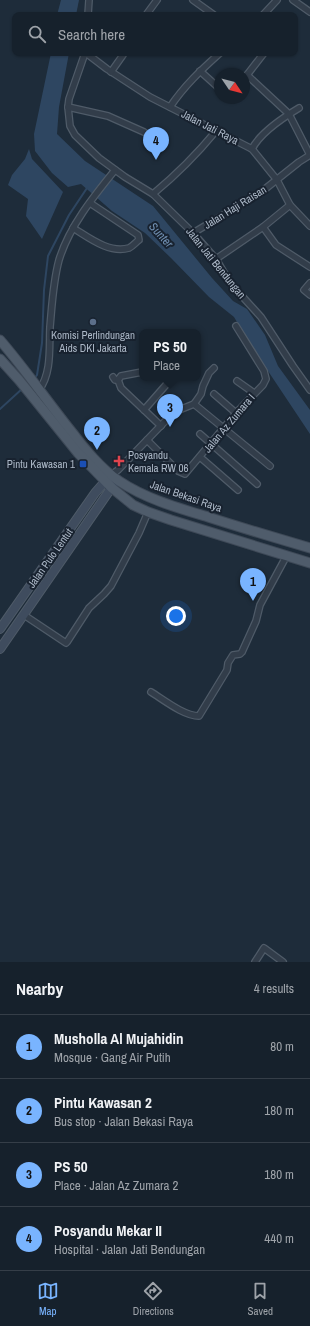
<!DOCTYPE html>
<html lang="en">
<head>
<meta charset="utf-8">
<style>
  body { margin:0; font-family:"Archivo Narrow",sans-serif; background:#1f2934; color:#f1f3f6 }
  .compass { position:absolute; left:214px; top:68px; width:36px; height:36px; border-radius:50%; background:#16212c; box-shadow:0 1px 3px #0004; rotate:125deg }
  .you { position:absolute; left:176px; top:616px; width:14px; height:14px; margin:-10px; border:3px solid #fff; border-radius:50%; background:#1a73e8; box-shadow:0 0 0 6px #1a73e833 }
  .badge { display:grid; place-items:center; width:26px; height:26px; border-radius:50%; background:#79b4ff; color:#111; font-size:13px; font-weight:700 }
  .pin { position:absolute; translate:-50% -33px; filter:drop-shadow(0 1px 2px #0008) }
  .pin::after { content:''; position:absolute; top:21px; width:14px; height:12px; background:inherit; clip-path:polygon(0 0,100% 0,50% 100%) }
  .popup { position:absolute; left:139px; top:329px; width:62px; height:52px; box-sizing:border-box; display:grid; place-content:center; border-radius:8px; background:#16212c; filter:drop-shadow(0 1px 3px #0005); font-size:13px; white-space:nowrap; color:#9ea3a9 }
  .popup b { font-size:15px; color:#f1f3f6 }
  .popup::after { content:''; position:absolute; left:50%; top:100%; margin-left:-8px; border:8px solid transparent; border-top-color:#16212c }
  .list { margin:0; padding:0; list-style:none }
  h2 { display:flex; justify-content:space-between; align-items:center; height:52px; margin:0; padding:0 16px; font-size:17px }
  h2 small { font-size:13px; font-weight:400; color:#9ea3a9 }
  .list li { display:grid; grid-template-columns:26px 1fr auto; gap:12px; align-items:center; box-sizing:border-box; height:64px; padding:0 16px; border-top:1px solid #353e48 }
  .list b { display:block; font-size:15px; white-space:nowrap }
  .list p { margin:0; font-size:13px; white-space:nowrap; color:#9ea3a9 }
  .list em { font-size:13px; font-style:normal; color:#9ea3a9 }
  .icon { flex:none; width:22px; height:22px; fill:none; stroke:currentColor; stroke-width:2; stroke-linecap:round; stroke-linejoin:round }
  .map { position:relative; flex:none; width:310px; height:962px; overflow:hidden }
  .search { position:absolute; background:#16212c; box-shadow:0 1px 3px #0004; left:12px; right:12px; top:12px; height:44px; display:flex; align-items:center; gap:10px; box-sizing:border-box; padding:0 14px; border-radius:8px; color:#9ea3a9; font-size:15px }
  .sheet { height:308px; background:#16212c }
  nav { display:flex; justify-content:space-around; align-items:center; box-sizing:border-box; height:56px; border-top:1px solid #353e48; background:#16212c; font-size:11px; color:#9ea3a9 }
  nav a { display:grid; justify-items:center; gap:2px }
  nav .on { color:#79b4ff }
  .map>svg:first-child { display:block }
  .water { fill:#2e4661 }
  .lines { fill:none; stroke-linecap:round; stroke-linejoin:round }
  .stream { stroke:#2e4661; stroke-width:2 }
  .street-casing { stroke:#4f5b68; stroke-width:8 }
  .secondary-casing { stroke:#4f5b68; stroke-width:10 }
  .primary-casing { stroke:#3e4957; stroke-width:11 }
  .street { stroke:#323d4a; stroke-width:5.5 }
  .secondary { stroke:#3f4c5e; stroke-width:8 }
  .primary { stroke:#4f5c6b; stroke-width:9 }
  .service-dot { fill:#5c6f8a; stroke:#18222f; stroke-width:1.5 }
  .health-dot { fill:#e0444e; stroke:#18222f; stroke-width:1.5 }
  .transit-dot { fill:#1a4fb4; stroke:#18222f; stroke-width:1.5 }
  .labels { text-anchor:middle; stroke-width:4; stroke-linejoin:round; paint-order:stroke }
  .street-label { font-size:11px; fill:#acb8c7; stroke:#18222f }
  .poi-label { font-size:11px; fill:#acb8c7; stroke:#18222f }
  .water-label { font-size:12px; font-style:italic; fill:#7190b2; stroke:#18222f }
</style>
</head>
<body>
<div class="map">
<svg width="310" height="962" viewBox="0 0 310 962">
  <rect width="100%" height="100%" fill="#1e2c3a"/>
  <g class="water">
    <path d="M61,0H79L76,15H57Z"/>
    <path d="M51,53H69L59,107L57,134L85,161L153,206L212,278L233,301L247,309L265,335L278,366L310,410V434L250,344L234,317L209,297L171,258L145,233L112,211L81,184L68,187L52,173L35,151L34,134Z"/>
    <path d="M29,149L32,159L63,192L42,239L26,216L28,199L8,185L12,175L25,159Z"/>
  </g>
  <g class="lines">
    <g class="stream">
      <path d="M34,379L37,375L42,343L44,290L48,256L69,215L87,188"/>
      <path d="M0,409L23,388"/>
    </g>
    <defs>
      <g id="street">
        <path d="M193,0L214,15"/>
        <path d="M293,0L310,12"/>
        <path d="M88,15L89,0"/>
        <path d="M146,15L157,0"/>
        <path d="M263,15L277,0"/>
        <path d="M85,53L69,99L68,107L70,126L75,135L99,158L125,177L153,194L193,233L216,259L231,284L261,317L293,366L310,390"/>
        <path d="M86,53L107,69L150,97L252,149L277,180L290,205L310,226"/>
        <path d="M200,71L220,89"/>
        <path d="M111,72L123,55V53"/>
        <path d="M247,75L264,53"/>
        <path d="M244,78L247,75L289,114L310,155"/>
        <path d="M68,107L108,116L144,132"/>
        <path d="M170,107C184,86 201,70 220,53"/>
        <path d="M252,149C260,133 284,117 299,108"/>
        <path d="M153,194C176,175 197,154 216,131"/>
        <path d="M263,227L276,245L310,267"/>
        <path d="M73,228C88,237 109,254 129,248C133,246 136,242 139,240L138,235L90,203"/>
        <path d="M193,233L260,193L299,162L310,155"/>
        <path d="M216,259L263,227L290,205"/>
        <path d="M310,283L304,290L310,295"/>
        <path d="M113,377L115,380H118L121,388L161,426"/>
        <path d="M118,380L121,376L142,372"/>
        <path d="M237,381L254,393"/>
        <path d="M39,390C52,373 49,347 50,327C52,305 53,282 59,260C69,227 93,197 115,170"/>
        <path d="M214,394L236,413"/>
        <path d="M194,404L270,466"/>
        <path d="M144,410L172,378"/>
        <path d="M200,434L257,484"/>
        <path d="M147,440L178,471L185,474L236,413L263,385L266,379L264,371L236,326"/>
        <path d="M200,457L238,490"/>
        <path d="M111,475L118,470L174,412L194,404L201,394L203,386L209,373L214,368"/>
        <path d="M24,615L66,643L67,642L89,608L104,594L111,586L139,533L148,512"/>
        <path d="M151,692C164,700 184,716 199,716L227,670L228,663L233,655L240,654L242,652L256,621L260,605L287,555"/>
        <path d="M255,962L264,948L283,962"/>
      </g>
      <g id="secondary">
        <path d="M0,629L95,493L109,477"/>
        <path d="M0,649L114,484"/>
      </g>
      <g id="primary">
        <path d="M0,340C25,369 47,401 71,431C85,449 100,468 119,481C146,499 178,508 208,517C242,528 276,538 310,548"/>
        <path d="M0,359L19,380L78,453L112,488L133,505L148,512L171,520L310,563"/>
      </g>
    </defs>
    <use href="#street" class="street-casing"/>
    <use href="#secondary" class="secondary-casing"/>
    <use href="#primary" class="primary-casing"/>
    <use href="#street" class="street"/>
    <use href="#secondary" class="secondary"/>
    <use href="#primary" class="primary"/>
  </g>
  <circle class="service-dot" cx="93" cy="322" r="4"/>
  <path class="health-dot" d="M117 455h4v4h4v4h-4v4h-4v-4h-4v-4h4z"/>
  <rect class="transit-dot" x="79" y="460" width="8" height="8" rx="2"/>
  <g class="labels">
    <g class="street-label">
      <text transform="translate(210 127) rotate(27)" y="4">Jalan Jati Raya</text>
      <text transform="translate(235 207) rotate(-32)" y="4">Jalan Haji Raisan</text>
      <text transform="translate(216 263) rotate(51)" y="4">Jalan Jati Bendungan</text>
      <text transform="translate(229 423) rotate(-50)" y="4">Jalan Az Zumara I</text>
      <text transform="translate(186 496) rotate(19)" y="4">Jalan Bekasi Raya</text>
      <text transform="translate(50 558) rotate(-55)" y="4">Jalan Pulo Lentut</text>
    </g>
    <g class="poi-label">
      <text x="93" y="339">Komisi Perlindungan<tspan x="93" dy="13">Aids DKI Jakarta</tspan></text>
      <text x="128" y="459" text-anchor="start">Posyandu<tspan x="128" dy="13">Kemala RW 06</tspan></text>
      <text x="75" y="468" text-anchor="end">Pintu Kawasan 1</text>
    </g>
    <g class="water-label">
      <text transform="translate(161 235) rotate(47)" y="4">Sunter</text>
    </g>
  </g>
</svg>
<svg class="compass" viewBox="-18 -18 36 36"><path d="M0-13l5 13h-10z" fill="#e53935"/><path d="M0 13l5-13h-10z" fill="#9ea3a9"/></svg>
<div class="you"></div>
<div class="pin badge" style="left:253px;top:601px">1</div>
<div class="pin badge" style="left:97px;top:450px">2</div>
<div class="pin badge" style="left:170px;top:427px">3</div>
<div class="popup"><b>PS 50</b>Place</div>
<div class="pin badge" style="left:156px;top:160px">4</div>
<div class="search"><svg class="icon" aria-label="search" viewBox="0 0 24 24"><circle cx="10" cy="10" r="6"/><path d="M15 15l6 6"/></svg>Search here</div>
</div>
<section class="sheet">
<h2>Nearby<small>4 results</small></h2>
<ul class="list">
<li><span class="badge">1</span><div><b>Musholla Al Mujahidin</b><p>Mosque · Gang Air Putih</p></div><em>80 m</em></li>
<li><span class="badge">2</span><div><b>Pintu Kawasan 2</b><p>Bus stop · Jalan Bekasi Raya</p></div><em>180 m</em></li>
<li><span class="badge">3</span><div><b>PS 50</b><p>Place · Jalan Az Zumara 2</p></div><em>180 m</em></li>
<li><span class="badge">4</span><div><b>Posyandu Mekar II</b><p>Hospital · Jalan Jati Bendungan</p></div><em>440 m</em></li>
</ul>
</section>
<nav>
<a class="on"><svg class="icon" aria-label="map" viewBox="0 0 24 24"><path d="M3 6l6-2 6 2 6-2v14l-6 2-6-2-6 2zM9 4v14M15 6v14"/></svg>Map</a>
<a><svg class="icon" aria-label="directions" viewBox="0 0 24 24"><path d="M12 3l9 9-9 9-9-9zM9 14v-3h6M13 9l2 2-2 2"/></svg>Directions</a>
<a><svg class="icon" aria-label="saved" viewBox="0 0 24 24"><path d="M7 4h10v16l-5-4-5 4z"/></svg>Saved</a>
</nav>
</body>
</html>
